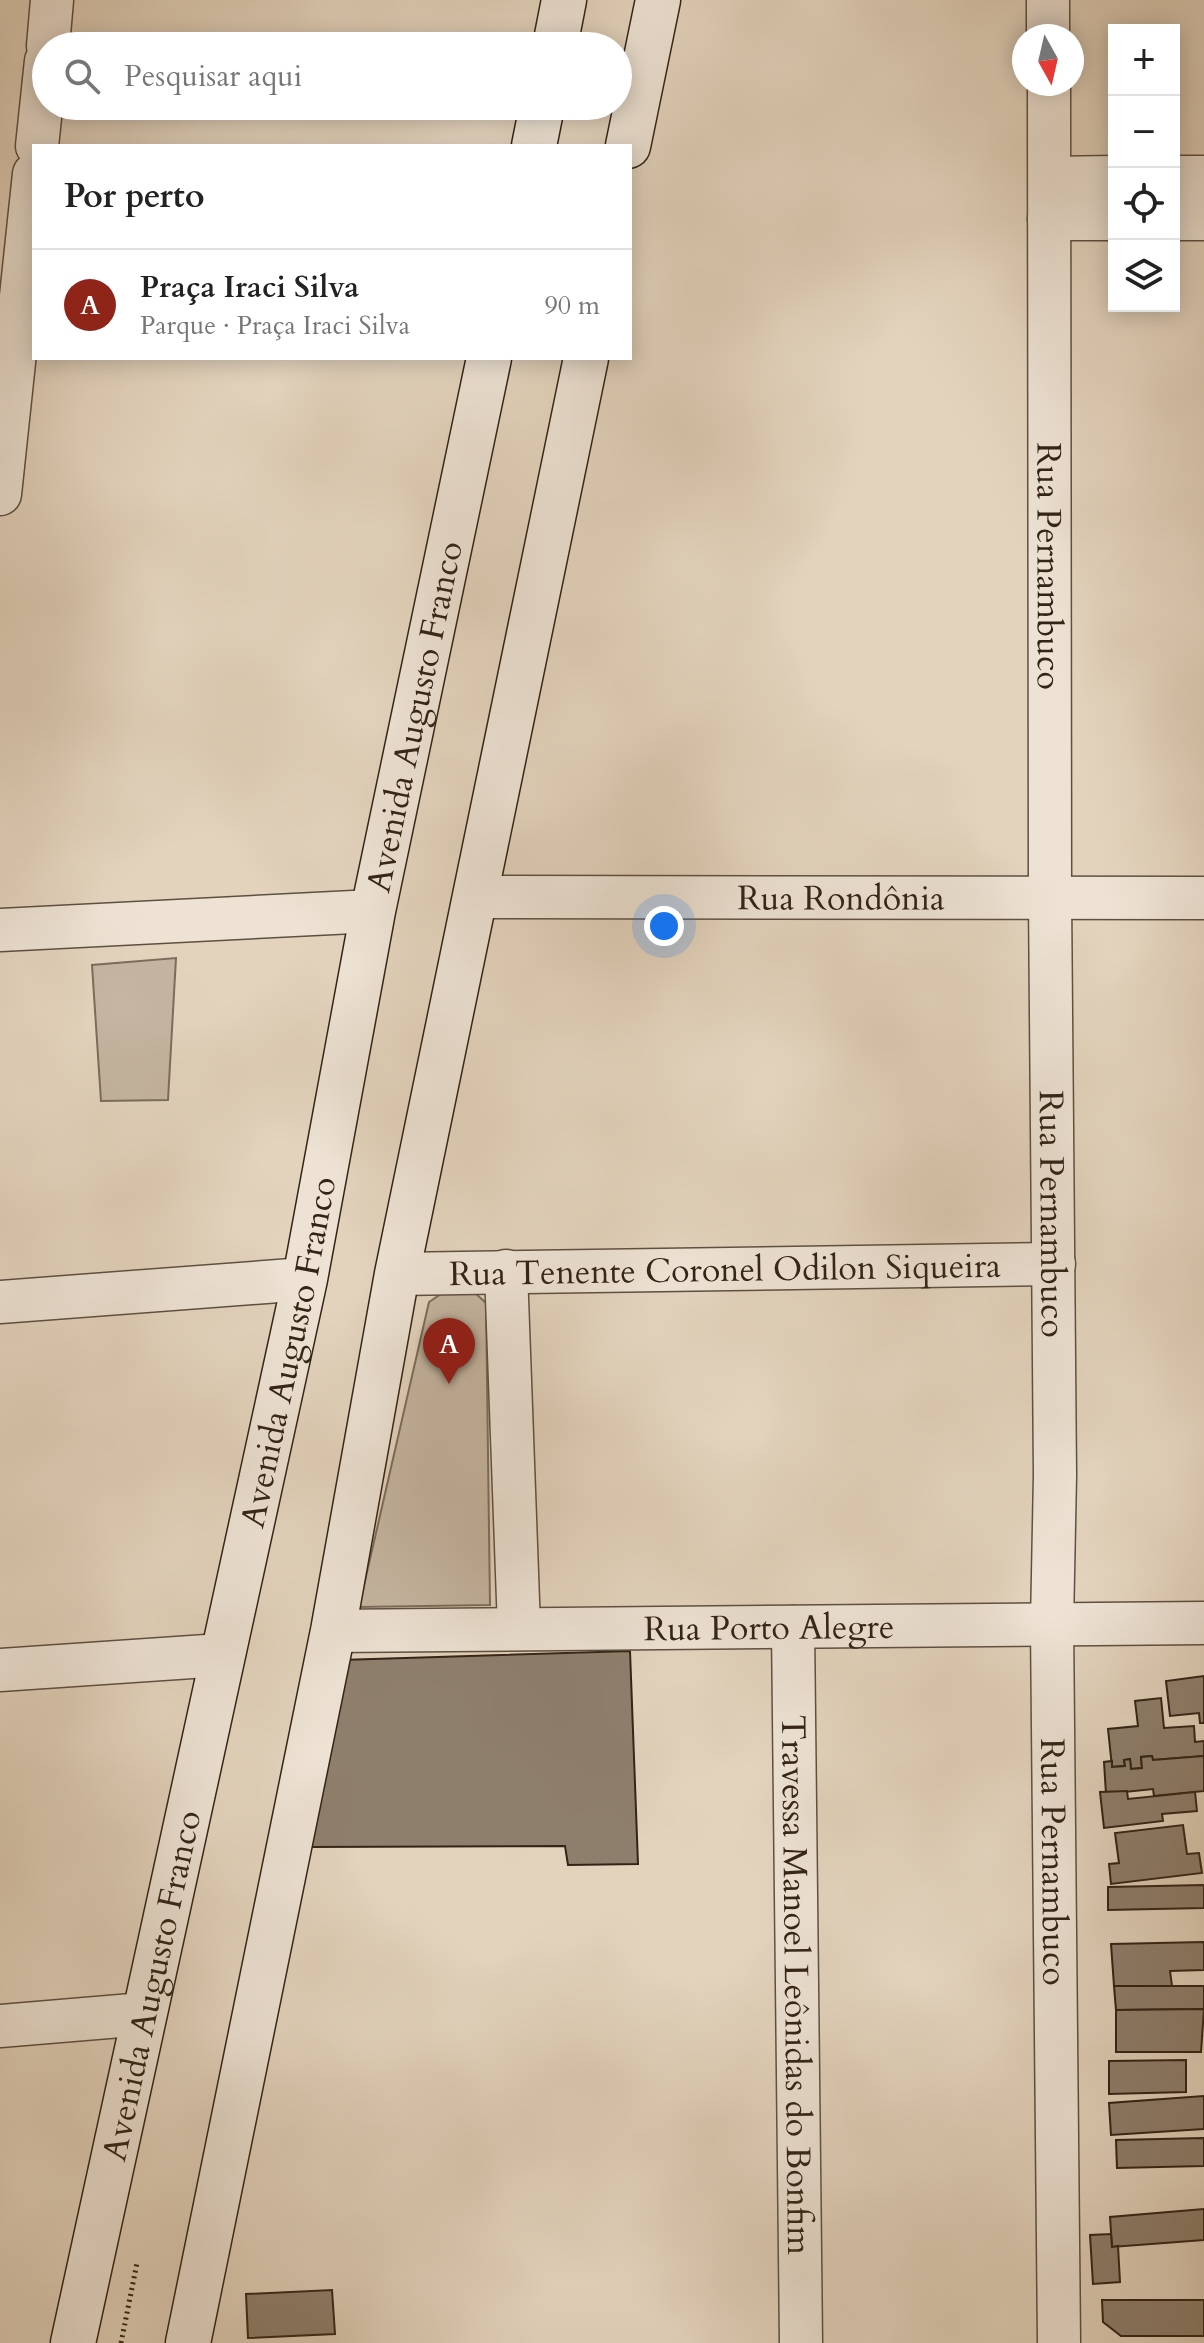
<!DOCTYPE html>
<html lang="pt">
<head>
<meta charset="utf-8">
<style>
  body { margin:0; font-family:Cardo,serif; background:#f2f2f2; color:#222 }
  .controls { position:absolute; right:24px; top:24px; display:grid; overflow:hidden; border-radius:0px; box-shadow:0 4px 20px #0003 }
  .controls button { width:72px; height:72px; display:grid; place-items:center; padding:0; border:0; border-bottom:2px solid #e0e0e0; background:#fff; color:#222; font:40px sans-serif }
  .compass { position:absolute; left:1012px; top:24px; width:72px; height:72px; border-radius:50%; background:#fff; box-shadow:0 4px 20px #0003; rotate:172deg }
  .you { position:absolute; left:664px; top:926px; width:28px; height:28px; margin:-20px; border:6px solid #fff; border-radius:50%; background:#1a73e8; box-shadow:0 0 0 12px #1a73e833 }
  .badge { display:grid; place-items:center; width:52px; height:52px; border-radius:50%; background:#8f2418; color:#fff; font-size:26px; font-weight:700 }
  .pin { position:absolute; translate:-50% -66px; filter:drop-shadow(0 2px 4px #0008) }
  .pin::after { content:''; position:absolute; top:42px; width:28px; height:24px; background:inherit; clip-path:polygon(0 0,100% 0,50% 100%) }
  .list { margin:0; padding:0; list-style:none }
  h2 { display:flex; justify-content:space-between; align-items:center; height:104px; margin:0; padding:0 32px; font-size:34px }
  h2 small { font-size:26px; font-weight:400; color:#767676 }
  .list li { display:grid; grid-template-columns:52px 1fr auto; gap:24px; align-items:center; box-sizing:border-box; height:112px; padding:0 32px; border-top:2px solid #e0e0e0 }
  .list b { display:block; font-size:30px; white-space:nowrap }
  .list p { margin:0; font-size:26px; white-space:nowrap; color:#767676 }
  .list em { font-size:26px; font-style:normal; color:#767676 }
  .icon { flex:none; width:44px; height:44px; fill:none; stroke:currentColor; stroke-width:2; stroke-linecap:round; stroke-linejoin:round }
  .map { position:relative; flex:none; width:1204px; height:2343px; overflow:hidden }
  .search { position:absolute; background:#fff; box-shadow:0 4px 20px #0003; left:32px; top:32px; width:600px; height:88px; display:flex; align-items:center; gap:20px; box-sizing:border-box; padding:0 28px; border-radius:44px; color:#767676; font-size:30px }
  .panel { position:absolute; background:#fff; box-shadow:0 4px 20px #0003; left:32px; top:144px; width:600px; height:216px; border-radius:0px }
  .map>svg:first-child { display:block }
  .green { fill:#c5b5a1; stroke:#7c6c5c; stroke-width:2 }
  .building { fill:#8e7f6d; stroke:#322416; stroke-width:2 }
  .lines { fill:none; stroke-linecap:round; stroke-linejoin:round }
  .minor-casing { stroke:#5e5040; stroke-width:45 }
  .secondary-casing { stroke:#322416; stroke-width:47 }
  .path { stroke:#322416; stroke-width:5; stroke-dasharray:2 4; stroke-linecap:butt }
  .minor { stroke:#ede2d4; stroke-width:42 }
  .secondary { stroke:#ede2d4; stroke-width:44 }
  .labels { text-anchor:middle; stroke-width:8; stroke-linejoin:round; paint-order:stroke }
  .street-label { font-size:34px; fill:#322416; stroke:#ede2d4 }
</style>
</head>
<body>
<div class="map">
<svg width="1204" height="2343" viewBox="0 0 1204 2343">
  <rect width="100%" height="100%" fill="#e3d3bd"/>
  <filter id="stains"><feTurbulence type="fractalNoise" baseFrequency=".0025" numOctaves="4"/><feColorMatrix values="0 0 0 0 .2 0 0 0 0 .09 0 0 0 0 .02 0 0 0 .5 -.17"/></filter>
  <radialGradient id="worn" r=".72"><stop offset=".6" stop-color="#630" stop-opacity="0"/><stop offset="1" stop-color="#630" stop-opacity=".3"/></radialGradient>
  <g class="green">
    <path d="M176,958L168,1100L101,1101L92,965Z"/>
    <path d="M473,1291L486,1303L490,1605L359,1607L429,1302L441,1294Z"/>
  </g>
  <g class="building">
    <path d="M630,1651L638,1864L568,1865L565,1846L309,1847L341,1660Z"/>
    <path d="M1204,1676V1723H1200L1199,1713L1170,1716L1166,1681Z"/>
    <path d="M1161,1698L1164,1728L1194,1726L1195,1742L1204,1741V1756L1153,1760L1152,1756L1141,1757L1142,1768L1131,1769L1130,1759L1124,1760L1125,1766L1112,1767L1108,1729L1138,1726L1135,1701Z"/>
    <path d="M1152,1756L1153,1760L1204,1756V1791L1154,1796L1153,1789L1106,1794L1104,1762L1112,1761V1767L1125,1766L1124,1760L1130,1759L1131,1769L1142,1768L1141,1757Z"/>
    <path d="M1127,1791L1128,1799L1195,1792L1197,1811L1162,1814L1163,1821L1104,1828L1100,1792Z"/>
    <path d="M1183,1825L1187,1854L1199,1853L1202,1873L1111,1884L1109,1864L1119,1863L1115,1833Z"/>
    <path d="M1204,1885V1908L1108,1910V1887Z"/>
    <path d="M1204,1942V1970L1170,1971L1172,1986H1114L1111,1944Z"/>
    <path d="M1114,1986H1204V2009L1116,2010Z"/>
    <path d="M1204,2009L1201,2052H1116V2010Z"/>
    <path d="M1186,2060V2092L1109,2094V2061Z"/>
    <path d="M1204,2096V2129L1111,2135L1109,2103Z"/>
    <path d="M1204,2138V2166L1117,2168L1116,2140Z"/>
    <path d="M1204,2209V2240L1112,2247L1110,2217Z"/>
    <path d="M1111,2234L1112,2247L1118,2246L1120,2282L1093,2284L1090,2235Z"/>
    <path d="M332,2290L335,2334L248,2338L246,2294Z"/>
    <path d="M1102,2300H1204V2336H1121L1103,2322Z"/>
  </g>
  <g class="lines">
    <defs>
      <g id="minor">
        <path d="M1048,0V36"/>
        <path d="M48,46L52,0"/>
        <path id="s1" d="M1049,84L1050,898L1055,1475L1052,1624L1059,2343"/>
        <path d="M37,146L46,61"/>
        <path d="M1174,177H1204"/>
        <path d="M1050,178L1114,177"/>
        <path d="M1049,219H1114"/>
        <path d="M1174,219H1204"/>
        <path d="M0,494L34,174"/>
        <path id="s2" d="M477,897L1204,898"/>
        <path d="M0,930L373,911"/>
        <path d="M506,1271L519,1628"/>
        <path id="s3" d="M397,1274L1054,1264"/>
        <path d="M0,1302L305,1279"/>
        <path id="s4" d="M793,1627L801,2343"/>
        <path id="s5" d="M333,1631L1204,1623"/>
        <path d="M0,1670L221,1655"/>
        <path d="M0,2026L144,2014"/>
      </g>
      <g id="secondary">
        <path d="M555,46L564,0"/>
        <path d="M534,146L542,106"/>
        <path d="M628,146L658,0"/>
        <path id="s6" d="M73,2343L305,1279L373,911L489,358"/>
        <path d="M188,2343L333,1631L397,1274L586,358"/>
      </g>
    </defs>
    <use href="#minor" class="minor-casing"/>
    <use href="#secondary" class="secondary-casing"/>
    <path class="path" d="M121,2343L137,2263"/>
    <use href="#minor" class="minor"/>
    <use href="#secondary" class="secondary"/>
  </g>
  <g class="labels">
    <g class="street-label">
      <text dy="12" stroke="none"><textPath href="#s1" startOffset="482">Rua Pernambuco</textPath></text>
      <text dy="12" stroke="none"><textPath href="#s6" startOffset="1662">Avenida Augusto Franco</textPath></text>
      <text dy="12" stroke="none"><textPath href="#s2" startOffset="364">Rua Rondônia</textPath></text>
      <text dy="12" stroke="none"><textPath href="#s1" startOffset="1130">Rua Pernambuco</textPath></text>
      <text dy="12" stroke="none"><textPath href="#s3" startOffset="328">Rua Tenente Coronel Odilon Siqueira</textPath></text>
      <text dy="12" stroke="none"><textPath href="#s6" startOffset="1014">Avenida Augusto Franco</textPath></text>
      <text dy="12" stroke="none"><textPath href="#s5" startOffset="436">Rua Porto Alegre</textPath></text>
      <text dy="12" stroke="none"><textPath href="#s1" startOffset="1778">Rua Pernambuco</textPath></text>
      <text dy="12" stroke="none"><textPath href="#s6" startOffset="366">Avenida Augusto Franco</textPath></text>
      <text dy="12" stroke="none"><textPath href="#s4" startOffset="358">Travessa Manoel Leônidas do Bonfim</textPath></text>
    </g>
  </g>
  <rect width="100%" height="100%" filter="url(#stains)"/>
  <rect width="100%" height="100%" fill="url(#worn)"/>
</svg>
<div class="controls">
<button>+</button>
<button>−</button>
<button><svg class="icon" aria-label="locate" viewBox="0 0 24 24"><circle cx="12" cy="12" r="6"/><path d="M12 2v4M12 18v4M2 12h4M18 12h4"/></svg></button>
<button><svg class="icon" aria-label="layers" viewBox="0 0 24 24"><path d="M12 4l9 5-9 5-9-5zM3 14l9 5 9-5"/></svg></button>
</div>
<svg class="compass" viewBox="-18 -18 36 36"><path d="M0-13l5 13h-10z" fill="#e53935"/><path d="M0 13l5-13h-10z" fill="#767676"/></svg>
<div class="you"></div>
<div class="pin badge" style="left:449px;top:1384px">A</div>
<div class="search"><svg class="icon" aria-label="search" viewBox="0 0 24 24"><circle cx="10" cy="10" r="6"/><path d="M15 15l6 6"/></svg>Pesquisar aqui</div>
<section class="panel">
<h2>Por perto<small></small></h2>
<ul class="list">
<li><span class="badge">A</span><div><b>Praça Iraci Silva</b><p>Parque · Praça Iraci Silva</p></div><em>90 m</em></li>
</ul>
</section>
</div>
</body>
</html>
